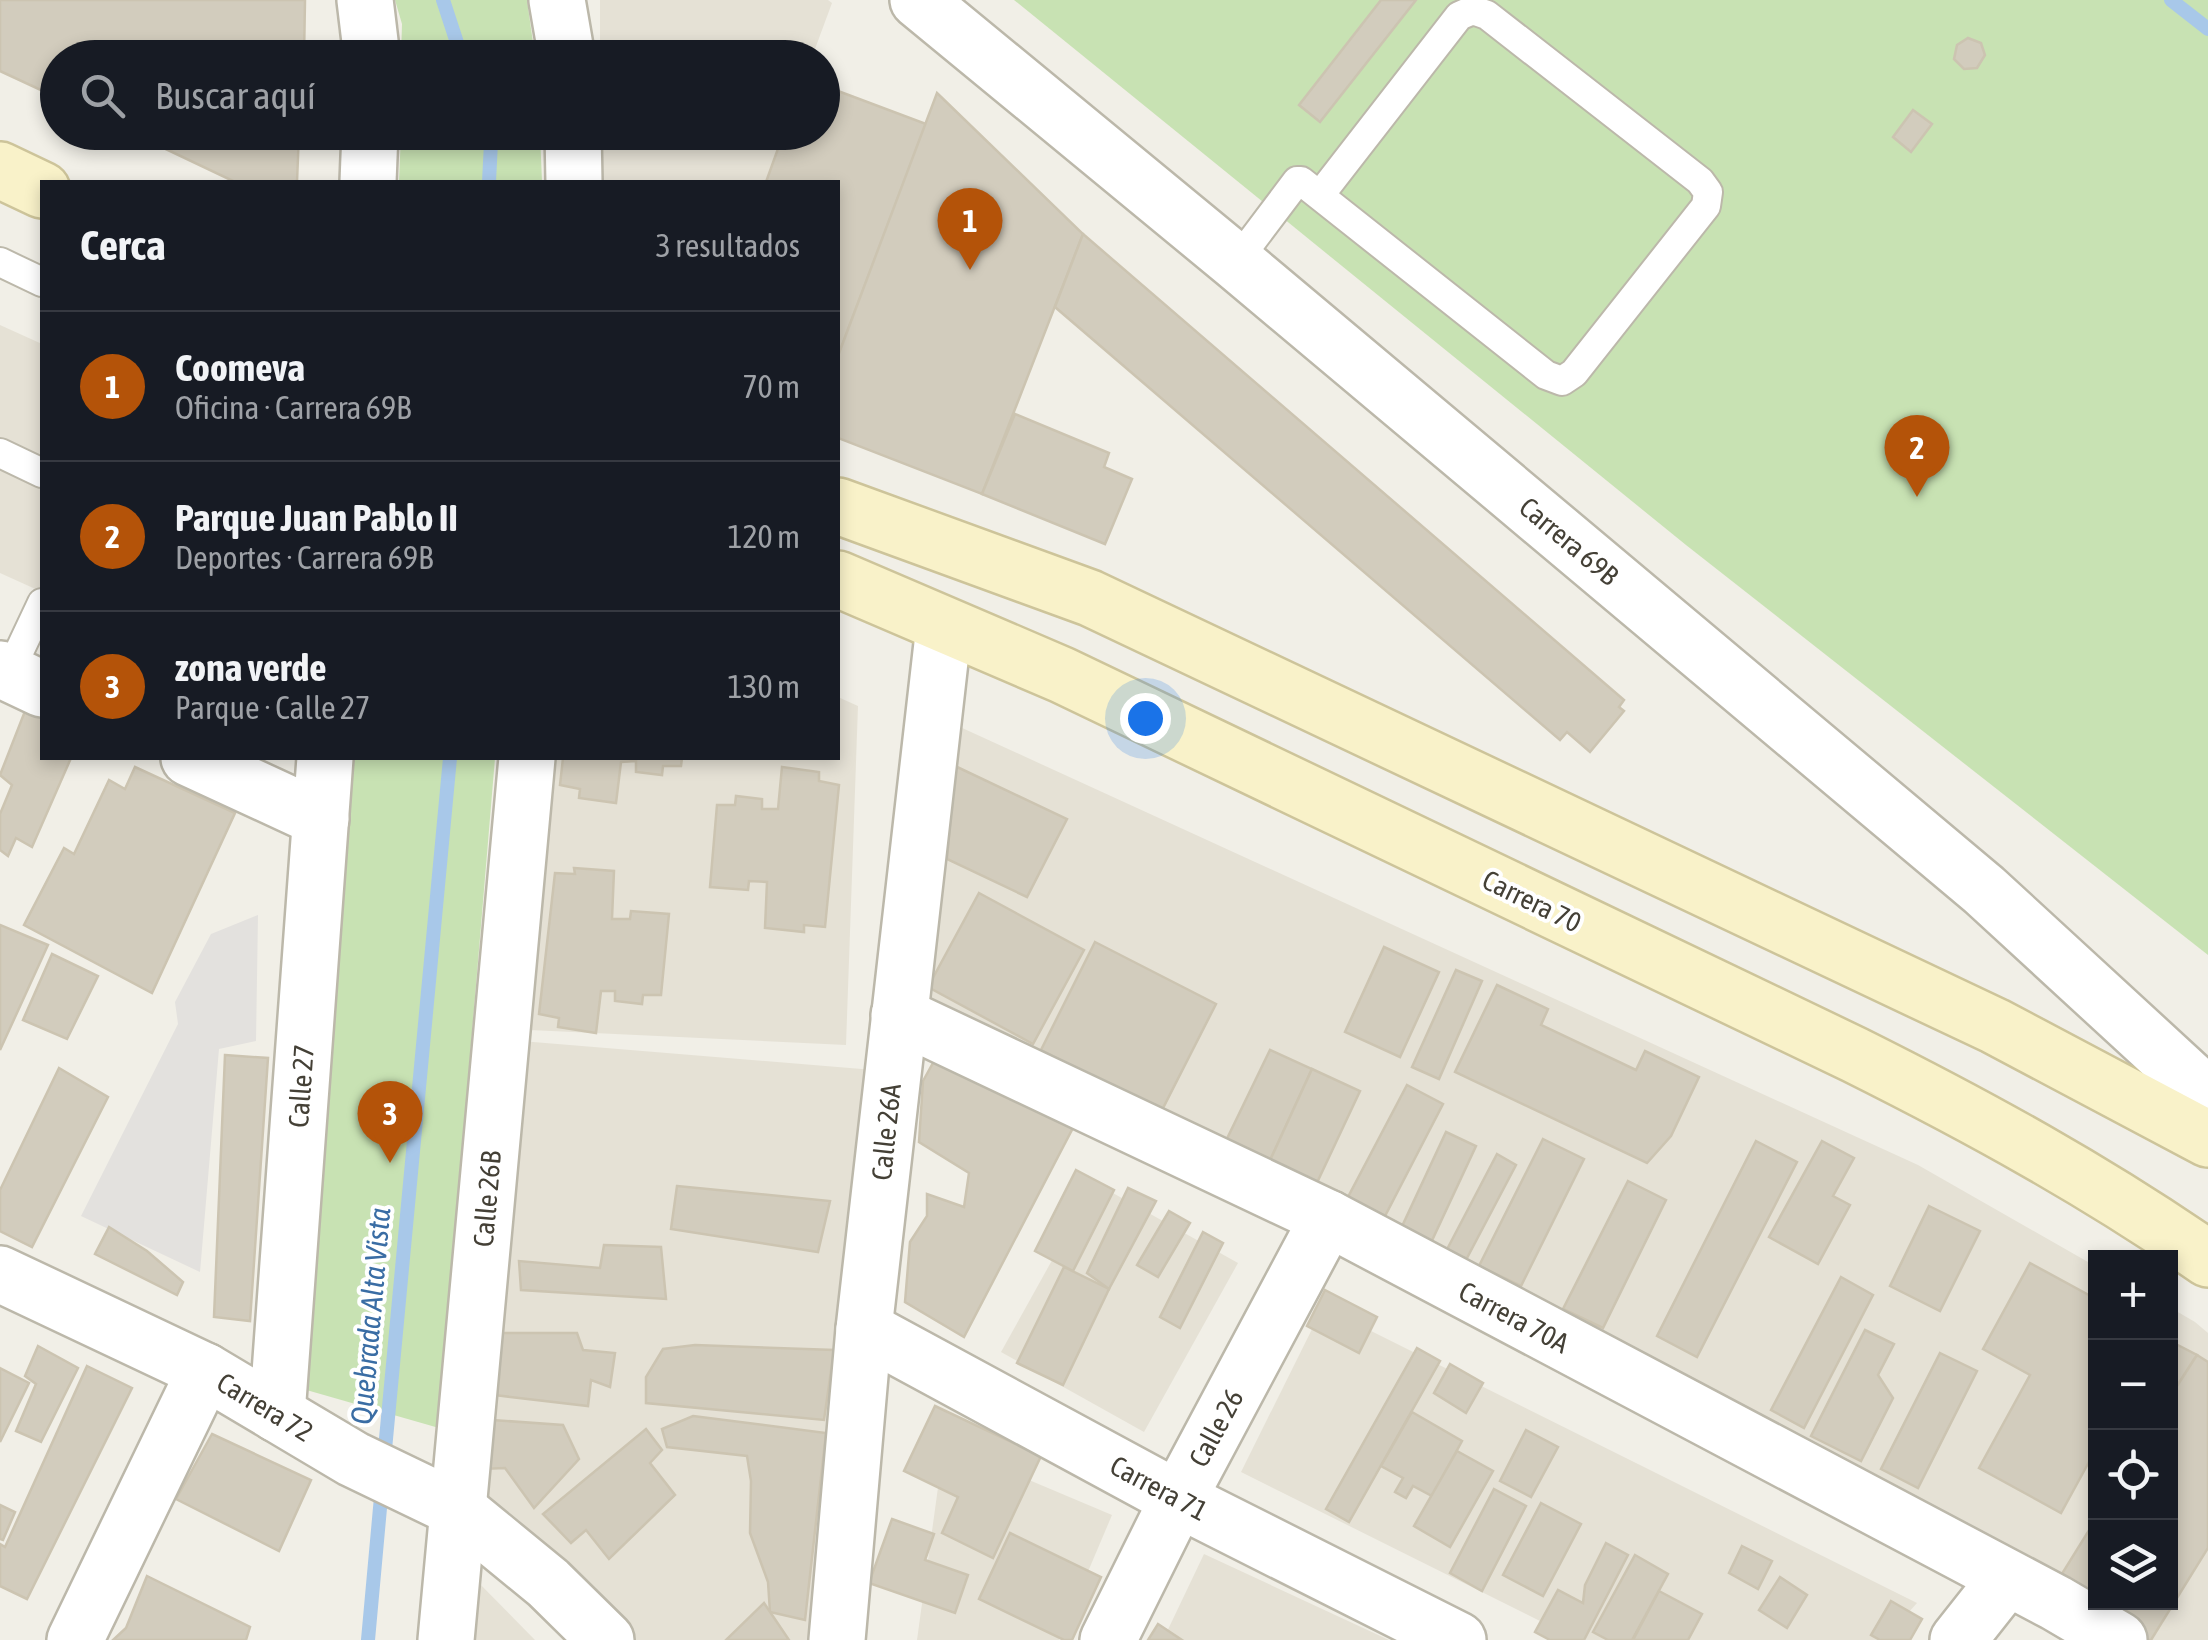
<!DOCTYPE html>
<html lang="es">
<head>
<meta charset="utf-8">
<style>
  body { margin:0; font-family:"Asap Condensed",sans-serif; background:#20242c; color:#f1f3f6 }
  .controls { position:absolute; right:30px; bottom:30px; display:grid; overflow:hidden; border-radius:0px; box-shadow:0 5px 15px #0003 }
  .controls button { width:90px; height:90px; display:grid; place-items:center; padding:0; border:0; border-bottom:2px solid #363941; background:#171b24; color:#f1f3f6; font:50px sans-serif }
  .you { position:absolute; left:1145px; top:718px; width:35px; height:35px; margin:-25px; border:8px solid #fff; border-radius:50%; background:#1a73e8; box-shadow:0 0 0 15px #1a73e833 }
  .badge { display:grid; place-items:center; width:65px; height:65px; border-radius:50%; background:#b45309; color:#fff; font-size:32px; font-weight:700 }
  .pin { position:absolute; translate:-50% -82px; filter:drop-shadow(0 2px 5px #0008) }
  .pin::after { content:''; position:absolute; top:52px; width:35px; height:30px; background:inherit; clip-path:polygon(0 0,100% 0,50% 100%) }
  .list { margin:0; padding:0; list-style:none }
  h2 { display:flex; justify-content:space-between; align-items:center; height:130px; margin:0; padding:0 40px; font-size:42px }
  h2 small { font-size:32px; font-weight:400; color:#9ea1a6 }
  .list li { display:grid; grid-template-columns:65px 1fr auto; gap:30px; align-items:center; box-sizing:border-box; height:150px; padding:0 40px; border-top:2px solid #363941 }
  .list b { display:block; font-size:38px; white-space:nowrap }
  .list p { margin:0; font-size:32px; white-space:nowrap; color:#9ea1a6 }
  .list em { font-size:32px; font-style:normal; color:#9ea1a6 }
  .icon { flex:none; width:55px; height:55px; fill:none; stroke:currentColor; stroke-width:2; stroke-linecap:round; stroke-linejoin:round }
  .map { position:relative; flex:none; width:2208px; height:1640px; overflow:hidden }
  .search { position:absolute; background:#171b24; box-shadow:0 5px 15px #0003; left:40px; top:40px; width:800px; height:110px; display:flex; align-items:center; gap:25px; box-sizing:border-box; padding:0 35px; border-radius:55px; color:#9ea1a6; font-size:38px }
  .panel { position:absolute; background:#171b24; box-shadow:0 5px 15px #0003; left:40px; top:180px; width:800px; height:580px; border-radius:0px }
  .map>svg:first-child { display:block }
  .residential { fill:#e5e1d5 }
  .green { fill:#c8e2b3 }
  .parking { fill:#e3e1de }
  .lines { fill:none; stroke-linecap:round; stroke-linejoin:round }
  .stream { stroke:#a8c8e9; stroke-width:14 }
  .building { fill:#d2ccbd; stroke:#ccc4b1; stroke-width:2.5 }
  .service-casing { stroke:#bcb8aa; stroke-width:32 }
  .minor-casing { stroke:#bcb8aa; stroke-width:60 }
  .tertiary-casing { stroke:#bcb8aa; stroke-width:60 }
  .secondary-casing { stroke:#cdc49a; stroke-width:60 }
  .service { stroke:#fff; stroke-width:28 }
  .minor { stroke:#fff; stroke-width:55 }
  .tertiary { stroke:#fff; stroke-width:55 }
  .secondary { stroke:#f9f2c9; stroke-width:55 }
  .labels { text-anchor:middle; stroke-width:8; stroke-linejoin:round; paint-order:stroke }
  .street-label { font-size:28px; fill:#444036; stroke:#fff }
  .water-label { font-size:30px; font-style:italic; fill:#3a6da4; stroke:#fff }
</style>
</head>
<body>
<div class="map">
<svg width="2208" height="1640" viewBox="0 0 2208 1640">
  <rect width="100%" height="100%" fill="#f1efe7"/>
  <g class="residential">
    <path d="M600,0H828L832,3L812,57L600,58Z"/>
    <path d="M599,133H784L766,182H599Z"/>
    <path d="M0,325L42,344V592L0,573Z"/>
    <path d="M838,697L858,706L846,1045L530,1030L557,758H838Z"/>
    <path d="M960,727L1918,1165L2095,1266L2096,1602H2170L2171,1308L2195,1322L2208,1333V1640H2135L926,997Z"/>
    <path d="M521,1041L886,1071L829,1640H636L471,1481Z"/>
    <path d="M1095,1183L1238,1263L1144,1432L1001,1352Z"/>
    <path d="M1323,1307L1917,1603L1884,1640H1578L1241,1472Z"/>
    <path d="M944,1444L1112,1515L1059,1640H917Z"/>
    <path d="M1204,1554L1389,1640H1163Z"/>
    <path d="M472,1576L535,1640H463Z"/>
  </g>
  <g class="green">
    <path d="M395,0H527L535,57H401L402,24Z"/>
    <path d="M1014,0H2208V955L1686,545Z"/>
    <path d="M401,133H540L542,182H399Z"/>
    <path d="M345,758H495L439,1428L303,1389Z"/>
  </g>
  <path class="parking" d="M258,915L256,1041L219,1049L200,1272L81,1216L178,1024L175,1002L211,934Z"/>
  <g class="lines">
    <g class="stream">
      <path d="M443,0L462,58"/>
      <path d="M2171,0L2208,29"/>
      <path d="M488,132L491,142L489,182"/>
      <path d="M384,1460L450,758"/>
      <path d="M368,1640L382,1486"/>
    </g>
  </g>
  <g class="building">
    <path d="M0,0H305L304,58H58V98L0,71Z"/>
    <path d="M1381,0H1416L1320,122L1299,105Z"/>
    <path d="M1968,38L1981,43L1985,55L1977,68L1964,69L1954,59L1957,45Z"/>
    <path d="M822,85L926,124L838,356V182H766L784,132H822Z"/>
    <path d="M937,93L1083,234L982,494L838,438V356Z"/>
    <path d="M1913,110L1932,124L1911,152L1893,137Z"/>
    <path d="M130,132H299L297,182H235Z"/>
    <path d="M1083,234L1624,700L1619,707L1624,711L1590,752L1567,732L1560,740L1055,307Z"/>
    <path d="M1015,414L1109,453L1104,467L1132,479L1105,544L982,494Z"/>
    <path d="M27,706L42,714V758H71L32,847L16,838L8,856L0,850V814L12,785L0,775Z"/>
    <path d="M563,758H682L681,766H663L662,775L636,772V761L621,762L616,803L579,798L580,789L560,785Z"/>
    <path d="M955,766L1067,819L1027,897L947,859Z"/>
    <path d="M135,767L235,813L152,993L24,925L64,848L74,854L109,780L125,789Z"/>
    <path d="M782,767L819,772V781L839,785L825,927L804,925V932L765,928L767,882L749,881L748,890L710,887L717,805H735L736,796L762,799V809H778Z"/>
    <path d="M574,868L614,871L612,919H630L631,911L669,914L661,995H643L642,1004L615,1001V991H601L596,1033L558,1027L559,1018L539,1014L555,873L575,874Z"/>
    <path d="M979,893L1084,950L1033,1044L928,987Z"/>
    <path d="M0,925L48,945L0,1050Z"/>
    <path d="M1095,942L1216,1004L1161,1112L1041,1050Z"/>
    <path d="M1384,947L1439,972L1400,1057L1345,1032Z"/>
    <path d="M52,954L98,976L67,1039L23,1020Z"/>
    <path d="M1456,970L1482,981L1439,1079L1412,1067Z"/>
    <path d="M1497,985L1548,1009L1541,1025L1636,1070L1645,1051L1699,1077L1671,1136L1647,1163L1455,1072Z"/>
    <path d="M1270,1050L1312,1069L1267,1167L1223,1147Z"/>
    <path d="M938,1054L1075,1124L964,1337L905,1302L910,1242L927,1216V1194L964,1207L969,1173L919,1142L923,1081Z"/>
    <path d="M225,1055L268,1058L250,1321L214,1317Z"/>
    <path d="M59,1068L108,1097L32,1247L0,1231V1190Z"/>
    <path d="M1312,1069L1360,1091L1314,1189L1267,1167Z"/>
    <path d="M1407,1085L1443,1104L1385,1216L1348,1197Z"/>
    <path d="M1446,1132L1476,1146L1428,1249L1398,1235Z"/>
    <path d="M1543,1139L1584,1159L1521,1286L1479,1266Z"/>
    <path d="M1756,1141L1797,1162L1697,1357L1657,1336Z"/>
    <path d="M1822,1141L1854,1158L1833,1196L1850,1205L1818,1264L1769,1237Z"/>
    <path d="M1497,1154L1516,1165L1467,1258L1443,1257Z"/>
    <path d="M1076,1170L1114,1190L1073,1271L1035,1251Z"/>
    <path d="M1628,1181L1666,1200L1603,1328L1563,1309Z"/>
    <path d="M677,1186L830,1201L818,1252L671,1229Z"/>
    <path d="M1128,1188L1156,1201L1109,1289L1087,1273Z"/>
    <path d="M1929,1206L1980,1231L1940,1311L1890,1286Z"/>
    <path d="M1169,1211L1190,1223L1158,1277L1137,1265Z"/>
    <path d="M109,1227L147,1251L183,1282L177,1295L95,1254Z"/>
    <path d="M1203,1232L1223,1243L1180,1328L1160,1317Z"/>
    <path d="M604,1245L661,1247L666,1299L521,1290L519,1261L600,1268Z"/>
    <path d="M2030,1263L2096,1299V1449L2061,1513L1979,1468L2030,1375L1983,1349Z"/>
    <path d="M1064,1267L1109,1289L1063,1385L1017,1363Z"/>
    <path d="M1841,1277L1873,1295L1804,1428L1771,1410Z"/>
    <path d="M1325,1290L1377,1317L1359,1353L1307,1326Z"/>
    <path d="M1865,1330L1894,1344L1878,1375L1893,1398L1861,1461L1811,1436Z"/>
    <path d="M499,1333H577L583,1350L615,1353L610,1387L591,1380L588,1406L494,1395Z"/>
    <path d="M2170,1341L2197,1355L2170,1397Z"/>
    <path d="M695,1345L834,1350L824,1420L646,1403V1377L663,1349Z"/>
    <path d="M38,1346L78,1368L41,1442L16,1431L36,1384L25,1376Z"/>
    <path d="M1417,1348L1440,1361L1349,1522L1326,1509Z"/>
    <path d="M1940,1353L1977,1371L1918,1488L1881,1469Z"/>
    <path d="M2197,1355L2208,1362V1548L2151,1640H2127L2050,1593L2096,1519V1602H2170V1397Z"/>
    <path d="M1450,1364L1483,1383L1466,1413L1434,1393Z"/>
    <path d="M87,1366L132,1388L27,1599L0,1586V1544L5,1547Z"/>
    <path d="M0,1368L29,1383L0,1442Z"/>
    <path d="M935,1406L1041,1456L993,1558L942,1533L958,1497L904,1471Z"/>
    <path d="M1412,1412L1462,1441L1432,1496L1413,1486L1406,1498L1395,1492L1403,1478L1381,1466Z"/>
    <path d="M693,1416L826,1433L805,1620L770,1612L768,1582L750,1533L751,1481L747,1456L667,1447L662,1429Z"/>
    <path d="M492,1420L563,1425L579,1459L534,1508L505,1468L482,1469Z"/>
    <path d="M646,1429L662,1450L650,1463L675,1495L609,1559L586,1530L571,1543L543,1514Z"/>
    <path d="M1526,1430L1558,1447L1531,1497L1500,1481Z"/>
    <path d="M212,1434L311,1480L279,1551L176,1499Z"/>
    <path d="M1457,1451L1493,1471L1450,1547L1414,1526Z"/>
    <path d="M1494,1489L1526,1506L1482,1591L1450,1573Z"/>
    <path d="M1541,1503L1581,1524L1543,1596L1503,1575Z"/>
    <path d="M0,1505L15,1512L3,1540L0,1539Z"/>
    <path d="M892,1519L934,1534L925,1560L968,1575L955,1613L869,1583Z"/>
    <path d="M1010,1533L1101,1577L1072,1640H1064L979,1599Z"/>
    <path d="M1606,1543L1628,1555L1584,1640H1550L1535,1632L1558,1590L1583,1603L1585,1585Z"/>
    <path d="M1742,1546L1772,1561L1758,1589L1729,1573Z"/>
    <path d="M1635,1555L1668,1574L1632,1640H1608L1593,1632Z"/>
    <path d="M147,1576L250,1627L246,1640H113L126,1628Z"/>
    <path d="M1780,1577L1807,1595L1787,1628L1759,1610Z"/>
    <path d="M1659,1591L1702,1614L1688,1640H1633Z"/>
    <path d="M1891,1601L1922,1619L1910,1640H1880L1871,1635Z"/>
    <path d="M764,1603L789,1640H726Z"/>
    <path d="M1158,1624L1182,1640H1148Z"/>
  </g>
  <g class="lines">
    <defs>
      <g id="service">
        <path d="M0,262L42,282"/>
        <path d="M1236,262L1297,181H1301L1546,375L1562,381L1574,373L1706,206L1708,192L1700,181L1487,15L1473,10L1459,16L1320,195"/>
        <path d="M0,453L42,473"/>
        <path d="M9,673L42,603"/>
      </g>
      <g id="minor">
        <path d="M0,669L42,689"/>
        <path d="M189,758L321,819"/>
        <path d="M899,1015L1328,1218L2056,1603L2119,1640"/>
        <path d="M864,1329L1178,1499L1458,1640"/>
        <path d="M459,1510L548,1583L606,1640"/>
        <path d="M837,1640L864,1329L944,626"/>
        <path d="M1108,1640L1178,1499L1328,1218"/>
        <path d="M1958,1640L2007,1578"/>
      </g>
      <g id="tertiary">
        <path d="M365,0L372,58"/>
        <path d="M557,0L567,58"/>
        <path d="M918,0L1236,262L1984,890L2208,1096"/>
        <path d="M573,132L574,182"/>
        <path d="M368,182L370,132"/>
        <path d="M0,1274L205,1371L353,1459L459,1510"/>
        <path d="M277,1414L325,758"/>
        <path d="M75,1640L205,1371"/>
        <path d="M446,1640L527,758"/>
      </g>
      <g id="secondary">
        <path d="M0,170L42,190"/>
        <path d="M838,506L1090,598L1995,1026L2208,1139"/>
        <path d="M838,579L1062,675L1855,1055C1977,1116 2096,1181 2208,1259"/>
      </g>
    </defs>
    <use href="#service" class="service-casing"/>
    <use href="#minor" class="minor-casing"/>
    <use href="#tertiary" class="tertiary-casing"/>
    <use href="#secondary" class="secondary-casing"/>
    <use href="#service" class="service"/>
    <use href="#minor" class="minor"/>
    <use href="#tertiary" class="tertiary"/>
    <use href="#secondary" class="secondary"/>
  </g>
  <g class="labels">
    <g class="street-label">
      <text transform="translate(1569 541) rotate(40)" y="10">Carrera 69B</text>
      <text transform="translate(1532 901) rotate(26)" y="10">Carrera 70</text>
      <text transform="translate(301 1086) rotate(-86)" y="10">Calle 27</text>
      <text transform="translate(886 1132) rotate(-84)" y="10">Calle 26A</text>
      <text transform="translate(487 1199) rotate(-85)" y="10">Calle 26B</text>
      <text transform="translate(1514 1317) rotate(28)" y="10">Carrera 70A</text>
      <text transform="translate(265 1407) rotate(31)" y="10">Carrera 72</text>
      <text transform="translate(1216 1428) rotate(-62)" y="10">Calle 26</text>
      <text transform="translate(1159 1488) rotate(28)" y="10">Carrera 71</text>
    </g>
    <g class="water-label">
      <text transform="translate(371 1316) rotate(-85)" y="10">Quebrada Alta Vista</text>
    </g>
  </g>
</svg>
<div class="controls">
<button>+</button>
<button>−</button>
<button><svg class="icon" aria-label="locate" viewBox="0 0 24 24"><circle cx="12" cy="12" r="6"/><path d="M12 2v4M12 18v4M2 12h4M18 12h4"/></svg></button>
<button><svg class="icon" aria-label="layers" viewBox="0 0 24 24"><path d="M12 4l9 5-9 5-9-5zM3 14l9 5 9-5"/></svg></button>
</div>
<div class="you"></div>
<div class="pin badge" style="left:970px;top:270px">1</div>
<div class="pin badge" style="left:1917px;top:497px">2</div>
<div class="pin badge" style="left:390px;top:1163px">3</div>
<div class="search"><svg class="icon" aria-label="search" viewBox="0 0 24 24"><circle cx="10" cy="10" r="6"/><path d="M15 15l6 6"/></svg>Buscar aquí</div>
<section class="panel">
<h2>Cerca<small>3 resultados</small></h2>
<ul class="list">
<li><span class="badge">1</span><div><b>Coomeva</b><p>Oficina · Carrera 69B</p></div><em>70 m</em></li>
<li><span class="badge">2</span><div><b>Parque Juan Pablo II</b><p>Deportes · Carrera 69B</p></div><em>120 m</em></li>
<li><span class="badge">3</span><div><b>zona verde</b><p>Parque · Calle 27</p></div><em>130 m</em></li>
</ul>
</section>
</div>
</body>
</html>
